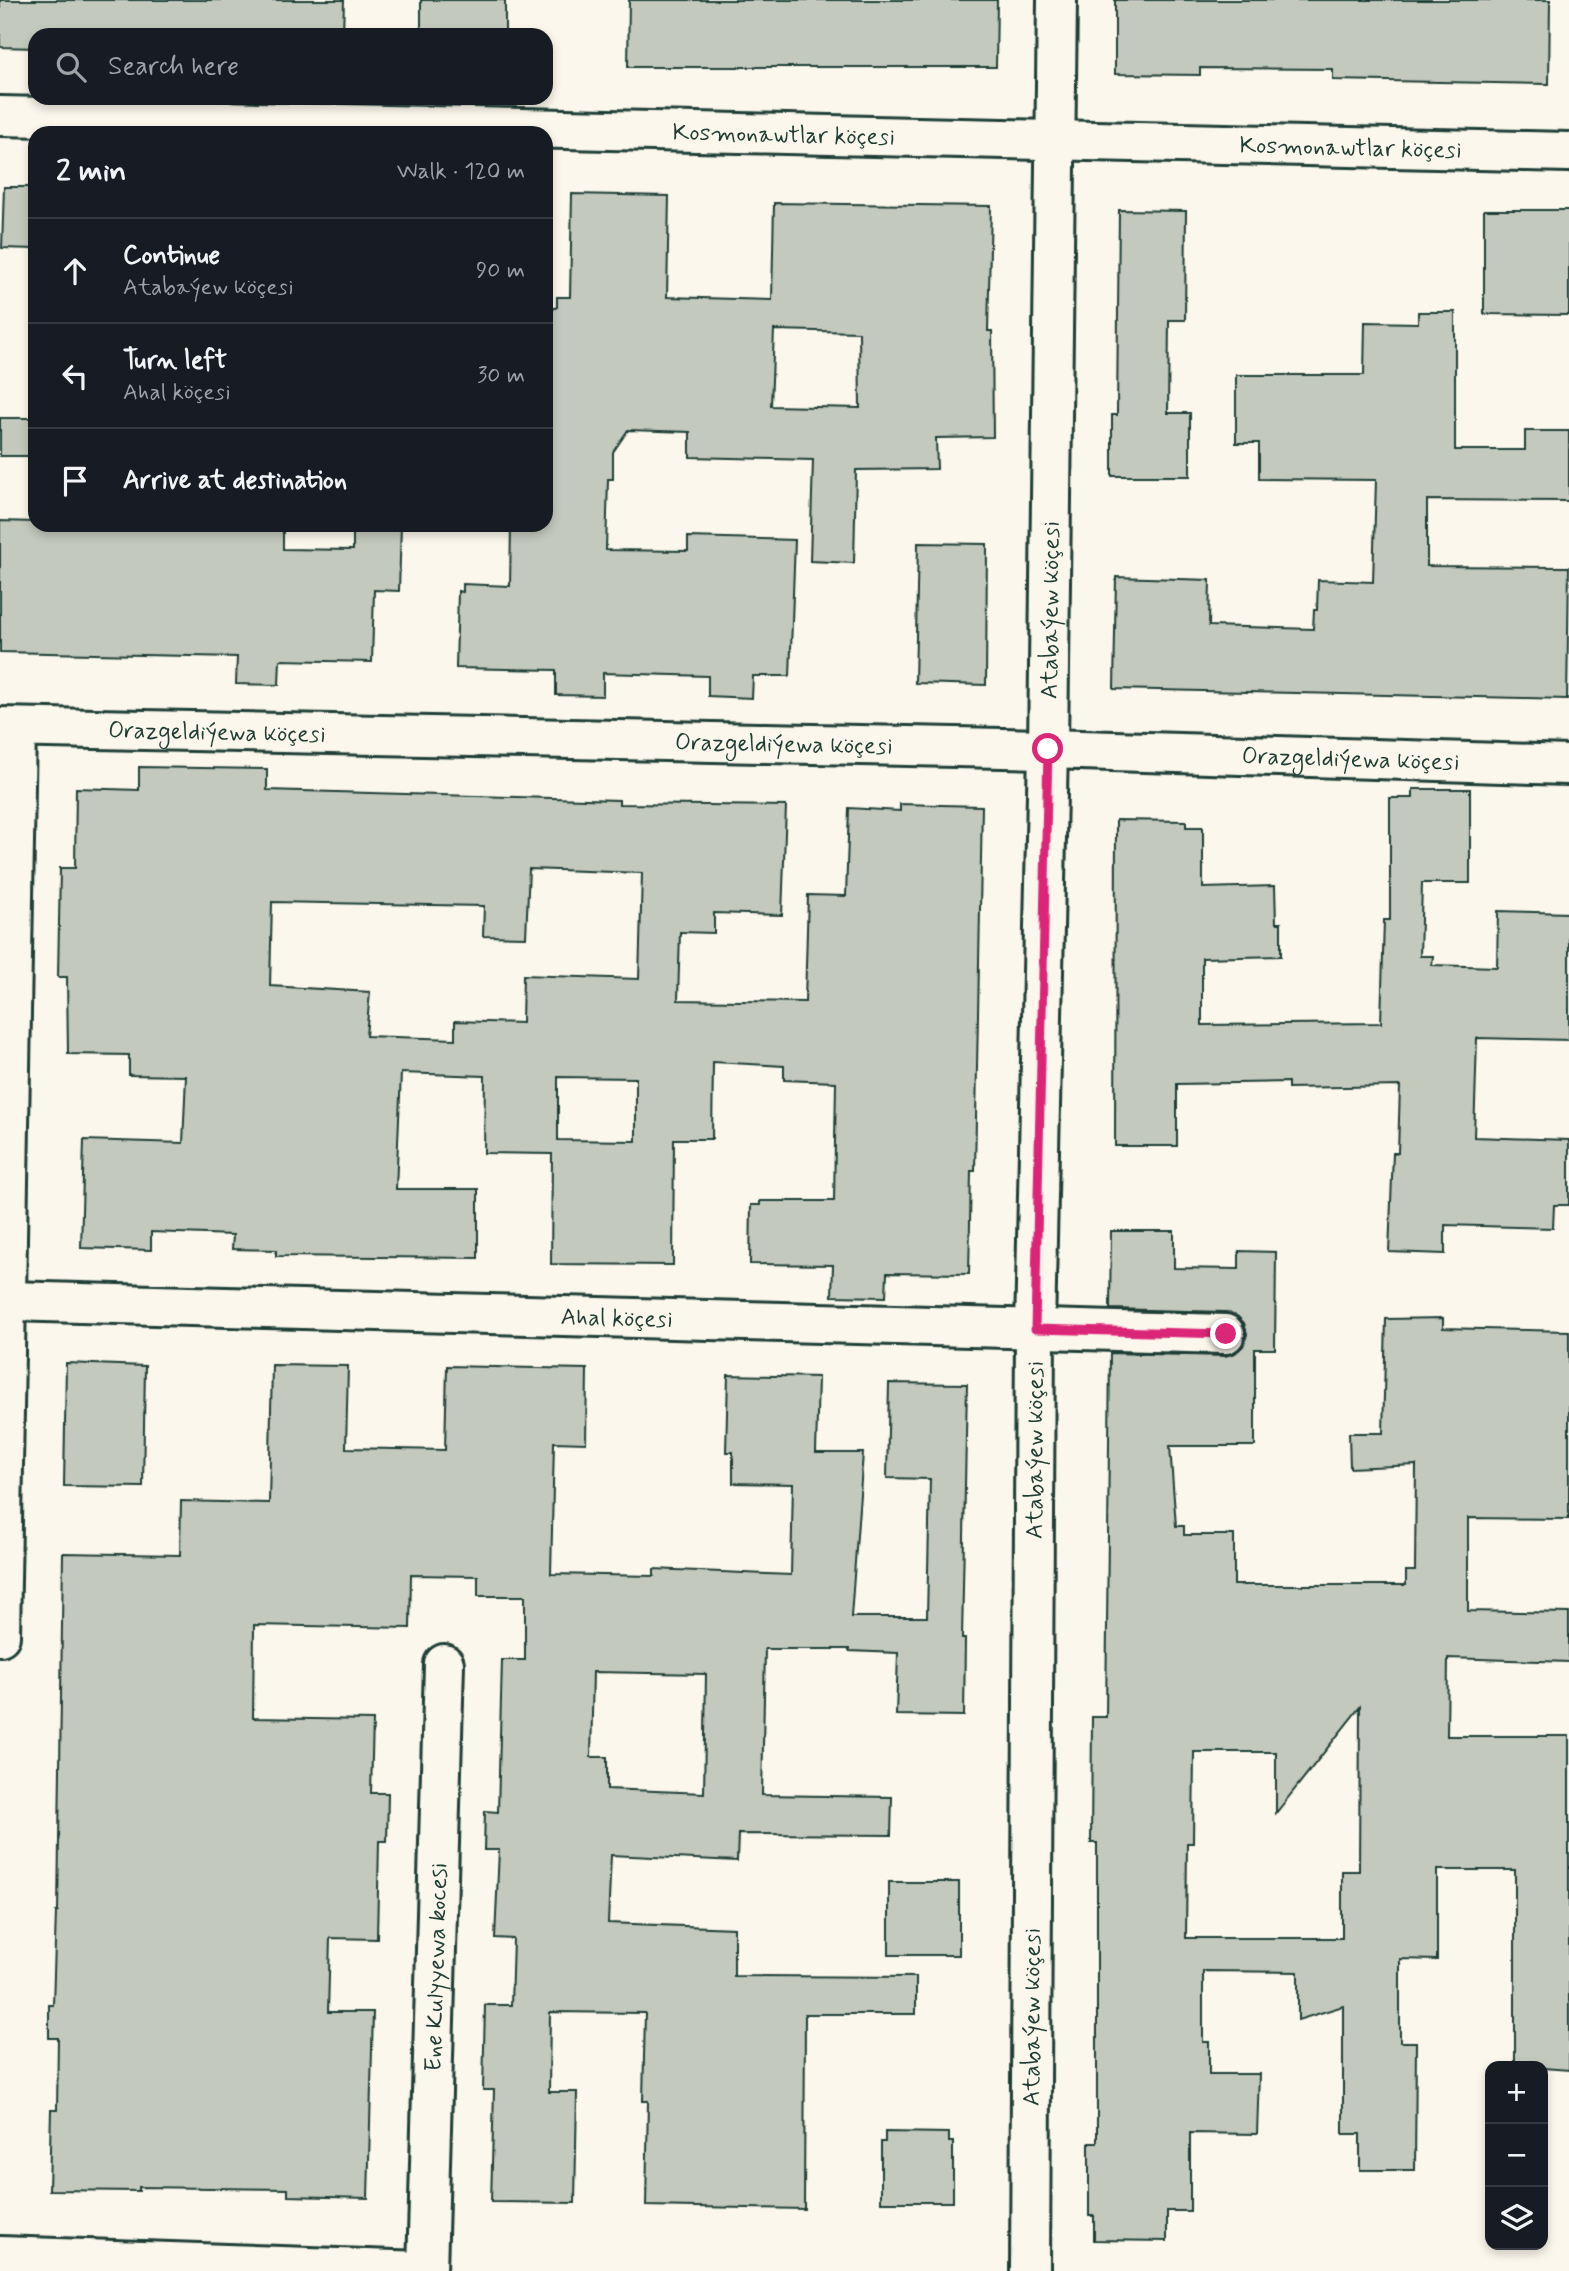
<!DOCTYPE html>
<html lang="en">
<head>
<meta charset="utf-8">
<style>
  body { margin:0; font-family:Mynerve,sans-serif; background:#242831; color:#f1f3f6 }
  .controls { position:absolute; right:21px; bottom:21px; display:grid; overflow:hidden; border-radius:14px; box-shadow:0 4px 10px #0003 }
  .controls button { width:63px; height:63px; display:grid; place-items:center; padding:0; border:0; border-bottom:2px solid #363941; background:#171b24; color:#f1f3f6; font:35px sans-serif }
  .stop { position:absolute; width:21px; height:21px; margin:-16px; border:5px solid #db2777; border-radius:50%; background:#fff }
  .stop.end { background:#db2777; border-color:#fff; box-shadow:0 2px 7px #0008 }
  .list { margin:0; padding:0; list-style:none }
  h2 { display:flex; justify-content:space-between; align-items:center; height:91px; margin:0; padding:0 28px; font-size:30px }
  h2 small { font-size:23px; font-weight:400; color:#9ea1a6 }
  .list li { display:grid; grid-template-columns:46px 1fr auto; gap:21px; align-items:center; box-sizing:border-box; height:105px; padding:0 28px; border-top:2px solid #363941 }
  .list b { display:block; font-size:26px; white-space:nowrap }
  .list p { margin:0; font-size:23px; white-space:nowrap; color:#9ea1a6 }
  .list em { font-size:23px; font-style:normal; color:#9ea1a6 }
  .icon { flex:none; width:38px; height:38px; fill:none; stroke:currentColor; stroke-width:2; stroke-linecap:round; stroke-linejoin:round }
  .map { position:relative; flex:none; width:1569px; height:2271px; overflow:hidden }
  .search { position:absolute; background:#171b24; box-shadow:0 4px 10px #0003; left:28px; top:28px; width:525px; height:77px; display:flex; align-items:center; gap:18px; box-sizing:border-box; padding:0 24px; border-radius:21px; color:#9ea1a6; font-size:26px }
  .panel { position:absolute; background:#171b24; box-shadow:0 4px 10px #0003; left:28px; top:126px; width:525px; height:406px; border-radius:21px }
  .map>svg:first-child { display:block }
  .building { fill:#c4c9be; stroke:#1f3d34; stroke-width:2; fill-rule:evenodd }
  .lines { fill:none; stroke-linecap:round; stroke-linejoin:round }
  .minor-casing { stroke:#1f3d34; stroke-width:44 }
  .minor { stroke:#fbf7ec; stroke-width:38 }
  .route { stroke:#db2777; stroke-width:9 }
  .labels { text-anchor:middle; stroke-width:5; stroke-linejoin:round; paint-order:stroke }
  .street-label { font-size:24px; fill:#1f3d34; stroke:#fbf7ec }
</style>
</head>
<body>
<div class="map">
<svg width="1569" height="2271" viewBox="0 0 1569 2271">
  <rect width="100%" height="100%" fill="#fbf7ec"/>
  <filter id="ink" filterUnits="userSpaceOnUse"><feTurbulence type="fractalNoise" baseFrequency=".0143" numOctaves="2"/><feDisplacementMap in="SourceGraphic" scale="14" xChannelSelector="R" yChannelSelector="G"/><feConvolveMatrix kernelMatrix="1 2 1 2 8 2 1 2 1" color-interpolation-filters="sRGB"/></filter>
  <g filter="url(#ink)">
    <g class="building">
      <path d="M0,0H344L343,35H35V48L0,47Z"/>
      <rect x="421" y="0" width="84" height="35"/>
      <path d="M629,0H997L996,67H628Z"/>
      <path d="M1115,0H1550L1549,84L1333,80V69L1200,68V75L1115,74Z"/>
      <path d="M4,187H35V249L2,248Z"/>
      <path d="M572,194L669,196L667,297L772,300L774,203L991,206L988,331H992L993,437L936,438L937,469L856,470L854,563L810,561L813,460L690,457V432L628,430L613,452V479H608L606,550L688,551V537L795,540L790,676H753L752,698L708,696V676L603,673V696L556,695V670L456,668L458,591L463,592V584L510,586L511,525H546V312L557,307V297H570ZM774,330L859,332L860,408L771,406Z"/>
      <path d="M1119,210L1186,211L1185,320H1169L1168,413H1190V476H1112V415H1117Z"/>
      <path d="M1484,210H1569V315L1484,314Z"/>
      <path d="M1418,312H1455V450H1525V431H1569V501L1427,500V566L1569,567L1567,699L1114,689L1116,577L1210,580L1209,626L1313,629L1314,610H1317L1318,580L1373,582L1376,480L1259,479V443H1236V375H1364L1365,322L1418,323Z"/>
      <rect x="0" y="418" width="35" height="38"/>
      <path d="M0,521L35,522V525H283V549L353,550V525H401L399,591L374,590L372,662L280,660L279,685L236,684L237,657L0,652Z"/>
      <path d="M918,543L987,544L986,685L915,683Z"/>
      <path d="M139,767L267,769V790L619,800V804L786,806L782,915L714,913V933L680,932L678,1000L805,1002L808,895L846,896L849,808L900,811V804L982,806L975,1171H971L969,1274L887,1273L886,1297L832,1296L833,1265L750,1264L751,1205H760V1201H834L836,1082L784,1080V1066L713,1062L712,1139H674L673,1265L551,1264L552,1154L484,1153L485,1076L401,1073L396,1189H478V1258L276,1256V1250L232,1249L233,1235L151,1232V1250L81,1248L84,1140L183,1143L186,1076L129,1075V1055L68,1054L67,977H58L60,868H75L76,788L139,790ZM529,869L642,873L639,979L523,975L522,1023L455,1021V1039L366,1036L370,992L270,986L272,902L484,906L483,936L526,937ZM558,1077L636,1078V1141L558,1140Z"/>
      <path d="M1413,789H1470V883H1422L1420,956H1433L1432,965L1497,967L1498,911L1569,913V1040L1477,1038L1474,1137L1569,1140V1205H1554L1553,1228L1445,1225V1254L1389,1252L1393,1153H1398L1400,1086L1288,1088V1082L1177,1084V1146H1115L1116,820L1186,821V827H1203V888L1275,886L1276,923H1281V956L1202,958V1025L1381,1023L1384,920H1390V798H1413Z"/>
      <path d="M1111,1231H1174V1268L1239,1269V1251L1276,1252L1275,1349H1255V1446H1170L1176,1526H1184V1535H1234V1585H1406V1571H1415L1416,1465L1350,1468L1349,1433H1383L1386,1319L1443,1318V1328L1569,1331V1519L1468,1518V1611L1569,1613V1662L1448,1658L1447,1736H1569V2070L1515,2066V1870H1437V1960L1400,1959V2042H1416L1415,2170H1360V2134H1343V2006L1298,2020V1972L1203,1971V2042H1209V2074H1259L1257,2134L1190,2133V2211H1167V2241L1094,2240V2216H1089V2143H1097V1843H1091L1092,1717H1106L1110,1353L1225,1356L1235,1353L1243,1346L1247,1334L1244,1323L1237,1316L1226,1312L1110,1309ZM1360,1707L1359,1871H1342V1938H1186L1187,1843H1193L1194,1752H1276V1813Z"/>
      <path d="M66,1363L145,1366L143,1487L64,1486Z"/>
      <path d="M272,1365L348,1366L346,1448L445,1450L447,1366L587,1369L586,1443L554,1442L551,1574L654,1576V1569L791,1575L793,1484L733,1483V1452H726L728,1375L818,1377L816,1453H863L851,1617H927L930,1479L887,1478L889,1383L967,1384L962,1639H965L964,1716L896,1715L898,1653L849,1651V1649H765L762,1795L892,1797L891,1835L738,1834L737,1861L611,1855L608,1923L734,1928V1976L916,1977V2014H805L804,2209L646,2206L648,2101H643L645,2013L550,2012L549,2092H577L575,2203L491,2202L494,2090H483L485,2005H511L513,1939L495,1938L499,1850H484L485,1811L498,1812L502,1660H525V1596H478V1576L411,1575L410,1628L254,1625L253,1718L373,1720L371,1793H388L387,1841H379L377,1939L330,1938L328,2012H373L368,2198L288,2196V2189L139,2187V2191L49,2190L51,2110H57L58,2038H49V2005H53L56,1912H58L63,1553L180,1555L181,1501L269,1503ZM593,1672L706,1674L704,1793L607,1789V1757H591Z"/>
      <rect x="889" y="1882" width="70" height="73"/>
      <path d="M885,2132L949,2133V2142H953V2202H881V2142H885Z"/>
    </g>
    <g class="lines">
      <defs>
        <g id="minor">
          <path id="s1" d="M0,116L1569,152"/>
          <path id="s2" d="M0,727L1048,749L1569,765"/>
          <path id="s3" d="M8,1301L1225,1334"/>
          <path d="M0,1636L16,728"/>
          <path d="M0,2256L423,2271"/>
          <path id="s4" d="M427,2271L444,1664"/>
          <path id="s5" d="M1030,2271L1035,1329L1048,749L1057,0"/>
        </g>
      </defs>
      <use href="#minor" class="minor-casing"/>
      <use href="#minor" class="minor"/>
    </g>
  </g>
  <g class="lines" filter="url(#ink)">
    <path class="route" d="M1048,749L1035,1329L1226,1334"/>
  </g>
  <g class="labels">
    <g class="street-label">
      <text dy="8" stroke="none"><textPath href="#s1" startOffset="784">Kosmonawtlar köçesi</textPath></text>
      <text dy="8" stroke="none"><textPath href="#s1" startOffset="1351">Kosmonawtlar köçesi</textPath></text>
      <text dy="8" stroke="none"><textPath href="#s5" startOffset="1661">Atabaýew köçesi</textPath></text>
      <text dy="8" stroke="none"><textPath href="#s2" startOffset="217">Orazgeldiýewa köçesi</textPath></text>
      <text dy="8" stroke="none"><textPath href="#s2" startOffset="784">Orazgeldiýewa köçesi</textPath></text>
      <text dy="8" stroke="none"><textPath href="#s2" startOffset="1351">Orazgeldiýewa köçesi</textPath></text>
      <text dy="8" stroke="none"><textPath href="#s3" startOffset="609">Ahal köçesi</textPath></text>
      <text dy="8" stroke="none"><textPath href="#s5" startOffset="821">Atabaýew köçesi</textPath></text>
      <text dy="8" stroke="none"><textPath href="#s4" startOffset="304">Ene Kulyyewa kocesi</textPath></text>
      <text dy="8" stroke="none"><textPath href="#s5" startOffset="254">Atabaýew köçesi</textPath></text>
    </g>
  </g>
</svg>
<div class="controls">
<button>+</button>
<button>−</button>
<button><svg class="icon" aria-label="layers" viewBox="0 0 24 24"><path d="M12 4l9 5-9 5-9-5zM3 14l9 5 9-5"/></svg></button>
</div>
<div class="stop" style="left:1048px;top:749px"></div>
<div class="stop end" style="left:1226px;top:1334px"></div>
<div class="search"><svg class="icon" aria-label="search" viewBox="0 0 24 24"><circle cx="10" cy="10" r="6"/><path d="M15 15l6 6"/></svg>Search here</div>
<section class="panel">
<h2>2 min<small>Walk · 120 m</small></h2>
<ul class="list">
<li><svg class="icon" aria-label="ahead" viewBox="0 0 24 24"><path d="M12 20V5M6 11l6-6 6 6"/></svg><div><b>Continue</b><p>Atabaýew köçesi</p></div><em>90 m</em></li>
<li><svg class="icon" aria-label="left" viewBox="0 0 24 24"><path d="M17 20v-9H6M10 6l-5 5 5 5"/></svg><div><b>Turn left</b><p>Ahal köçesi</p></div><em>30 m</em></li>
<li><svg class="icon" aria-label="arrive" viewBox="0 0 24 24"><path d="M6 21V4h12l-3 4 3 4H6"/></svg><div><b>Arrive at destination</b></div></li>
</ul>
</section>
</div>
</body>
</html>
